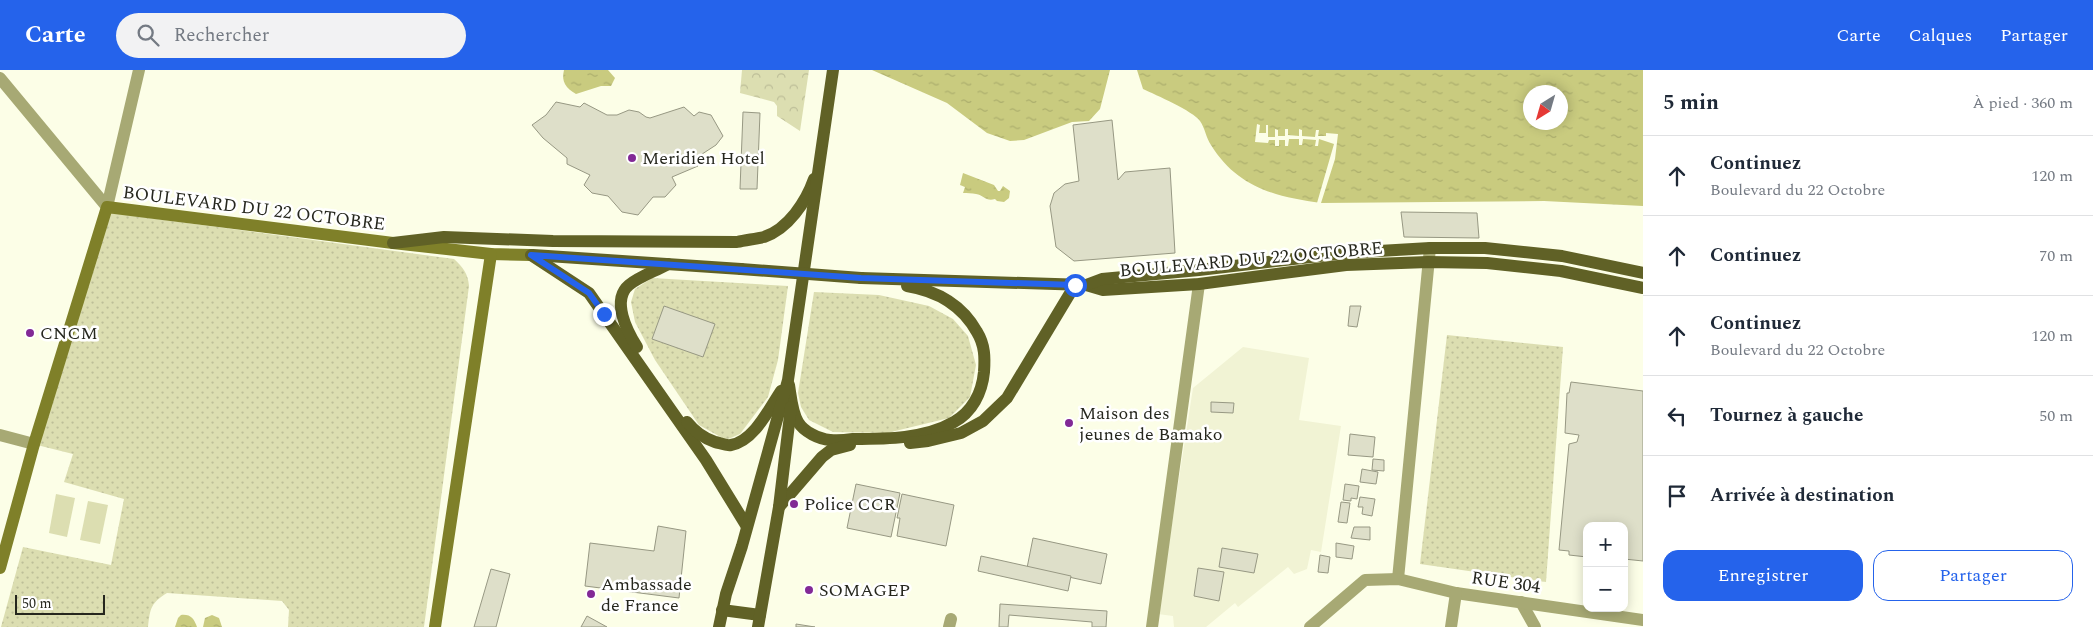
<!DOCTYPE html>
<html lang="fr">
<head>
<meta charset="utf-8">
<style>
  body { margin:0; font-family:Spectral,serif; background:#f2f2f3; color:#1f2937 }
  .controls { position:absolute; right:15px; bottom:15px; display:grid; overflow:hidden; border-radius:10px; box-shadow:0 2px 12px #0003 }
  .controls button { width:45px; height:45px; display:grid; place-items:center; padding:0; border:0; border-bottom:1px solid #e0e1e3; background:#fff; color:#1f2937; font:25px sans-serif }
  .compass { position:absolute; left:1523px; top:15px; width:45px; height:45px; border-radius:50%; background:#fff; box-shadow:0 2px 12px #0003; rotate:217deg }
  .scale { position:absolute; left:15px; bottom:12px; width:90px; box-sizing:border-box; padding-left:5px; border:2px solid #26271e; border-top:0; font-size:14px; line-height:18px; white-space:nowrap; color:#26271e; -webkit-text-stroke:4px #fff; paint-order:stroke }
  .stop { position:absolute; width:15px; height:15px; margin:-11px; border:4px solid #2563eb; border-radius:50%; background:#fff }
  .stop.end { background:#2563eb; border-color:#fff; box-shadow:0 1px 5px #0008 }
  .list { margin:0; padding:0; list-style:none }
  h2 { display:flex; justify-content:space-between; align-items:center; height:65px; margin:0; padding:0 20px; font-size:21px }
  h2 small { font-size:16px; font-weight:400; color:#747a83 }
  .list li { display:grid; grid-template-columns:32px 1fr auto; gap:15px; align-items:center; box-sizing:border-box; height:80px; padding:0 20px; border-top:1px solid #e0e1e3 }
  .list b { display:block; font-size:19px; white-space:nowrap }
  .list p { margin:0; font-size:16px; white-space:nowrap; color:#747a83 }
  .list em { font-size:16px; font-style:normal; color:#747a83 }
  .actions { display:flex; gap:10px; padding:15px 20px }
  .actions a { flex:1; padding:11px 0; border:1px solid #2563eb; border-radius:15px; text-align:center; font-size:18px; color:#2563eb }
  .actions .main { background:#2563eb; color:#fff }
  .icon { flex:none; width:28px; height:28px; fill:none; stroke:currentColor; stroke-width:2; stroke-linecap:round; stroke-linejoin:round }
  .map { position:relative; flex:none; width:1643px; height:557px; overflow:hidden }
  header { display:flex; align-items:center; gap:30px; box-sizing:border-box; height:70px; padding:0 25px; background:#2563eb; color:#fff }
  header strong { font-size:24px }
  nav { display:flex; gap:28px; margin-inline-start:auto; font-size:18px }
  .search { width:350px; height:45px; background:#f2f2f3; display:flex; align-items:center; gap:12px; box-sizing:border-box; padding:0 18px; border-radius:28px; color:#747a83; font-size:19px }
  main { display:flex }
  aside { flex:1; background:#fff }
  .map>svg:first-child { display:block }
  .built { fill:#f1f3d4 }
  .grass { fill:url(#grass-dots) }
  .forest { fill:url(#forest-crowns) }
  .pitch { fill:#dcdeb1 }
  .water { fill:url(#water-ripples); fill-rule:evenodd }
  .pier { fill:#fcfee7 }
  .building { fill:#dedfc9; stroke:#979883 }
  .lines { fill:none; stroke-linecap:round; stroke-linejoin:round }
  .street { stroke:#a7a974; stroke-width:12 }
  .secondary { stroke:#7f8029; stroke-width:12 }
  .primary { stroke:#606126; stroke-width:12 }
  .primary-bridge { stroke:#606126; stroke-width:12 }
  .route { stroke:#2563eb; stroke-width:6 }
  .poi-dot { fill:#822996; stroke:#fff; stroke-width:2 }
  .labels { text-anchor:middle; stroke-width:5; stroke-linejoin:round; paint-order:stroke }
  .poi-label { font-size:18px; fill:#26271e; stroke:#fff; text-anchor:start }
  .street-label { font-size:18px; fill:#26271e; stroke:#fff }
</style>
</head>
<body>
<header>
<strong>Carte</strong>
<div class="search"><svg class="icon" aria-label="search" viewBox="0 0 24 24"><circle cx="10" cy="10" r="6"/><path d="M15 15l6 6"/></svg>Rechercher</div>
<nav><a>Carte</a><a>Calques</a><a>Partager</a></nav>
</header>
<main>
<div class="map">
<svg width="1643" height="557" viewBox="0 0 1643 557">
  <defs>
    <pattern id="grass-dots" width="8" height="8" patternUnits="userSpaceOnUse" patternTransform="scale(1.25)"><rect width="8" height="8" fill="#dcdeb1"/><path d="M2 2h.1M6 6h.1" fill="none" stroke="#bdbe98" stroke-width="1.8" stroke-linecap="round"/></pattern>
    <pattern id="forest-crowns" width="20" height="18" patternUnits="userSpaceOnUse" patternTransform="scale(1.25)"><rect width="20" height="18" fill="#dcdeb1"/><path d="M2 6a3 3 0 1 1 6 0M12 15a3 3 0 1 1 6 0" fill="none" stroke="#bdbe98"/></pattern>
    <pattern id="water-ripples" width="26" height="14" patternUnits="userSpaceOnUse" patternTransform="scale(1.25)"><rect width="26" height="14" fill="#c9cb7f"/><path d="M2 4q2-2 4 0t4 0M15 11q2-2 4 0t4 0" fill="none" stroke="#acae6d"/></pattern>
  </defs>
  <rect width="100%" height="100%" fill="#fcfee7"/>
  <path class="built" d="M1243,277L1309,288L1299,350L1341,356L1321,482L1311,480L1307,499L1294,504L1288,497L1238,537L1235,533L1206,557H1174L1173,546L1158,544L1193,318Z"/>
  <g class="grass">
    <path d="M105,142L454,189C463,197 468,204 469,216L424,557H288L289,540L282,531L167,523C151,533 150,538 148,557H1L23,477L111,495L124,429L64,412L73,384L37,375Z"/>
    <path d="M652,208L788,216L778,290L768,327L740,364L726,370L699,355L655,290L635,252L631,232L635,219Z"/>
    <path d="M814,222L879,225L929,236L953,249L968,266L976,295L970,327L949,348L887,363L833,362L809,350L801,337L798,323Z"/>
    <path d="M1447,265L1563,277L1546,512L1420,494Z"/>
  </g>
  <path class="forest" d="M742,0H809L800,61L777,46V36L774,32L740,23Z"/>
  <g class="pitch">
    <path d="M56,424L75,428L67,467L49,463Z"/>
    <path d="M88,431L108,435L100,474L80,470Z"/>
  </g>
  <g class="water">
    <path d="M564,0H608L615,8L611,16H601L576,24C566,18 561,12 564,0Z"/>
    <path d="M872,0H1110L1100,39L1089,51L1072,52L1024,70L1010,71L987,63L947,33Z"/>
    <path d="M1137,0H1643V136L1544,131L1321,133C1275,127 1237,117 1211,75C1206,68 1205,58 1200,51C1193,41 1156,25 1143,19ZM1530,22H1560V52H1530Z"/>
    <path d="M963,103L994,115L998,121H1000L1003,116L1010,121L1009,128L1004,132L997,131L995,129C986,132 984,125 976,124C972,123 967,123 963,123L965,117L960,115Z"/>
    <path d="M181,545C191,544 194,549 197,557H175L178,548Z"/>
    <path d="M212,545L219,548L222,557H203L205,548Z"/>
  </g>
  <path class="pier" d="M1257,54L1260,55L1259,63H1266V55H1268V67H1275V59L1278,60V66H1285V59H1288V65L1299,66V59L1302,60V66L1315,67L1316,60H1319L1318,66H1326V63L1338,64L1335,89L1321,133H1317L1334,74L1319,69L1318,76H1315L1316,70L1303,69L1302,75H1299V69H1289L1288,76H1285V70H1279V76H1275V70H1269L1268,73L1255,72Z"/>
  <g class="building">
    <path d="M556,32L580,37L584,33L607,45H617L629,40L639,42L646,47L650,48L684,37L694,46L699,42L711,45L723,66L716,75L696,88L698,96L672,107L676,115L665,127H653L638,145L622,142L608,126L592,123L584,115L590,105L567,94V88L543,68L532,55L546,45Z"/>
    <path d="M743,42L760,43L757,119H740Z"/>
    <path d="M1112,50L1118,110L1125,102L1170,98L1175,183L1074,191L1056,177L1050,136L1054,123L1065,114L1079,111L1073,55Z"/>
    <path d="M1401,142L1477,143L1479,168L1404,167Z"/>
    <path d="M664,236L715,254L703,287L652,269Z"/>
    <path d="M1350,236H1361L1357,257L1348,256Z"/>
    <path d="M1571,312L1643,321V491L1624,489V456H1587V487L1569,485V481L1559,480L1569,374L1577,372L1579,365L1565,363L1567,323H1569Z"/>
    <path d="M1211,332L1234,333L1233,343L1211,342Z"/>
    <path d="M1350,364L1375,367L1373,387L1348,385Z"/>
    <path d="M1373,389L1384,390V401L1372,400Z"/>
    <path d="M1362,399L1378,402L1376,414L1360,412Z"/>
    <path d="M856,414L900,423L891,467L847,458Z"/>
    <path d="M1345,414L1359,416L1357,429L1351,428V431L1343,430Z"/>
    <path d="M902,424L954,435L946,476L897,466L900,448H897Z"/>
    <path d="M1360,427L1375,429L1372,446L1362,444L1363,437H1358Z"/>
    <path d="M1341,432L1350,433L1347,453L1338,452Z"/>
    <path d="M658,456L686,461L679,528L585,516L590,473L654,481Z"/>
    <path d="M1354,457H1370V470L1351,468Z"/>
    <path d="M1033,468L1107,484L1101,514L1027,498Z"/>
    <path d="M1336,473L1354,476L1352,489L1336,487Z"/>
    <path d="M1222,478L1258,484L1254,503L1219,497Z"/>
    <path d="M1320,485L1330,487L1328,503L1318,502Z"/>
    <path d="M981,486L1071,506L1068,521L978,501Z"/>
    <path d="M1198,498L1224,502L1219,531L1194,526Z"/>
    <path d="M491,499L510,504L496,557H474Z"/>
    <path d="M1000,534L1107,541L1106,557H1092V552L1009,545L1008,557H999Z"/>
    <path d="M587,546L607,557H581Z"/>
    <path d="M796,554L815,557H796Z"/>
  </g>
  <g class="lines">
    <g class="street">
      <path d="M0,8L107,137"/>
      <path d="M107,137L139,0"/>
      <path d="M0,365L34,374"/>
      <path d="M1398,509L1430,178"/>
      <path d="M1521,532L1535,557"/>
      <path d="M949,557L951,549"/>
      <path d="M1152,557L1199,214"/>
      <path d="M1310,557L1365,510L1398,509L1456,523L1643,550"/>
      <path d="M1451,557L1456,523"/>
    </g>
    <g class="secondary">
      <path d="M0,498L34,374L107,137L393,173L491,184L531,185"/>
      <path d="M435,557L491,184"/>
    </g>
    <g class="primary">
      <path d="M393,173L444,167L553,171L737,172C746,170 755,169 764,167C788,159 806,132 814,109"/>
      <path d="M531,185L589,223L706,390L746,455"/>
      <path d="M533,185L741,199"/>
      <path d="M861,208L1086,215L1103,220L1199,214L1346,195L1428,192L1487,193L1561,201L1643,218"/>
      <path d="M1086,215L1102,209L1199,200L1345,183L1430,178H1485L1562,186L1643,203"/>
      <path d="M637,277C627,261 611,230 629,215C640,206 656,201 668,194"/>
      <path d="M789,315C791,327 792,342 798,352C804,362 819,369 830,370C838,371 846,370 853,369C886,369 925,369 954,352C972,342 982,323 984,302C985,288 985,275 977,262C962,235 938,221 907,216"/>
      <path d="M687,352C695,362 703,368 715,372C720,373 726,376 731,375C754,371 769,339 781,321"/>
      <path d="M910,373L928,371L961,363L983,351L1007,328L1075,215"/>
      <path d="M779,437L822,387L831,380L850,375"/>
      <path d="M722,540L760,545"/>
      <path d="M719,557L726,524L742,476L788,310L833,0"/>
      <path d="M758,557L779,437L791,337"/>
    </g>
    <path class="primary-bridge" d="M741,199L861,208"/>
  </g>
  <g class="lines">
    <path class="route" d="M604,244L589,223L531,185L861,208L1075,215"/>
  </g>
  <g class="poi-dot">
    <circle cx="632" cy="88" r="5"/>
    <circle cx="30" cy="263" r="5"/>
    <circle cx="1069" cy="353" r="5"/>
    <circle cx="794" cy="434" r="5"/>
    <circle cx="809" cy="520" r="5"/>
    <circle cx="591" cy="524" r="5"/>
  </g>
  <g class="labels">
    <g class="poi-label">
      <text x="642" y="94">Meridien Hotel</text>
      <text x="40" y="269">CNCM</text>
      <text x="1079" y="349">Maison des<tspan x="1079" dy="21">jeunes de Bamako</tspan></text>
      <text x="804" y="440">Police CCR</text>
      <text x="601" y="520">Ambassade<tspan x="601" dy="21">de France</tspan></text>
      <text x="819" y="526">SOMAGEP</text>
    </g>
    <g class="street-label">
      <text transform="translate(254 138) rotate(7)" y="6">BOULEVARD DU 22 OCTOBRE</text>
      <text transform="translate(1251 189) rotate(-5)" y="6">BOULEVARD DU 22 OCTOBRE</text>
      <text transform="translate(1506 512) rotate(8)" y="6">RUE 304</text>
    </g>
  </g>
</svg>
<div class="controls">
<button>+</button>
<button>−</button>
</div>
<svg class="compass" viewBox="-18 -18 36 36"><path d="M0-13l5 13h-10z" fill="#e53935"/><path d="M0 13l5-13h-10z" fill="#747a83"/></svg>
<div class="scale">50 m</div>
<div class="stop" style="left:1075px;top:215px"></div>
<div class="stop end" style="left:604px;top:244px"></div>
</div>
<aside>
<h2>5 min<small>À pied · 360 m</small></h2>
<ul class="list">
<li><svg class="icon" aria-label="ahead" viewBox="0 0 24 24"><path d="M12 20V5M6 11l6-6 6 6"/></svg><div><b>Continuez</b><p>Boulevard du 22 Octobre</p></div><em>120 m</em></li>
<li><svg class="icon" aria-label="ahead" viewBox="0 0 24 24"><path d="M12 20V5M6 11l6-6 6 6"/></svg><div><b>Continuez</b></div><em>70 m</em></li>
<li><svg class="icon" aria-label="ahead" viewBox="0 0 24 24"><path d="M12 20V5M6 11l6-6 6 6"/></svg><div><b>Continuez</b><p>Boulevard du 22 Octobre</p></div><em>120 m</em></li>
<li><svg class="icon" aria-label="left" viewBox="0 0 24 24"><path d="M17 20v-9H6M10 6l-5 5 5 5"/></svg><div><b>Tournez à gauche</b></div><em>50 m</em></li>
<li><svg class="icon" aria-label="arrive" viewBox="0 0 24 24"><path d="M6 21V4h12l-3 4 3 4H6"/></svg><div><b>Arrivée à destination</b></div></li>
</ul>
<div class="actions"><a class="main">Enregistrer</a><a>Partager</a></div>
</aside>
</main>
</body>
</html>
